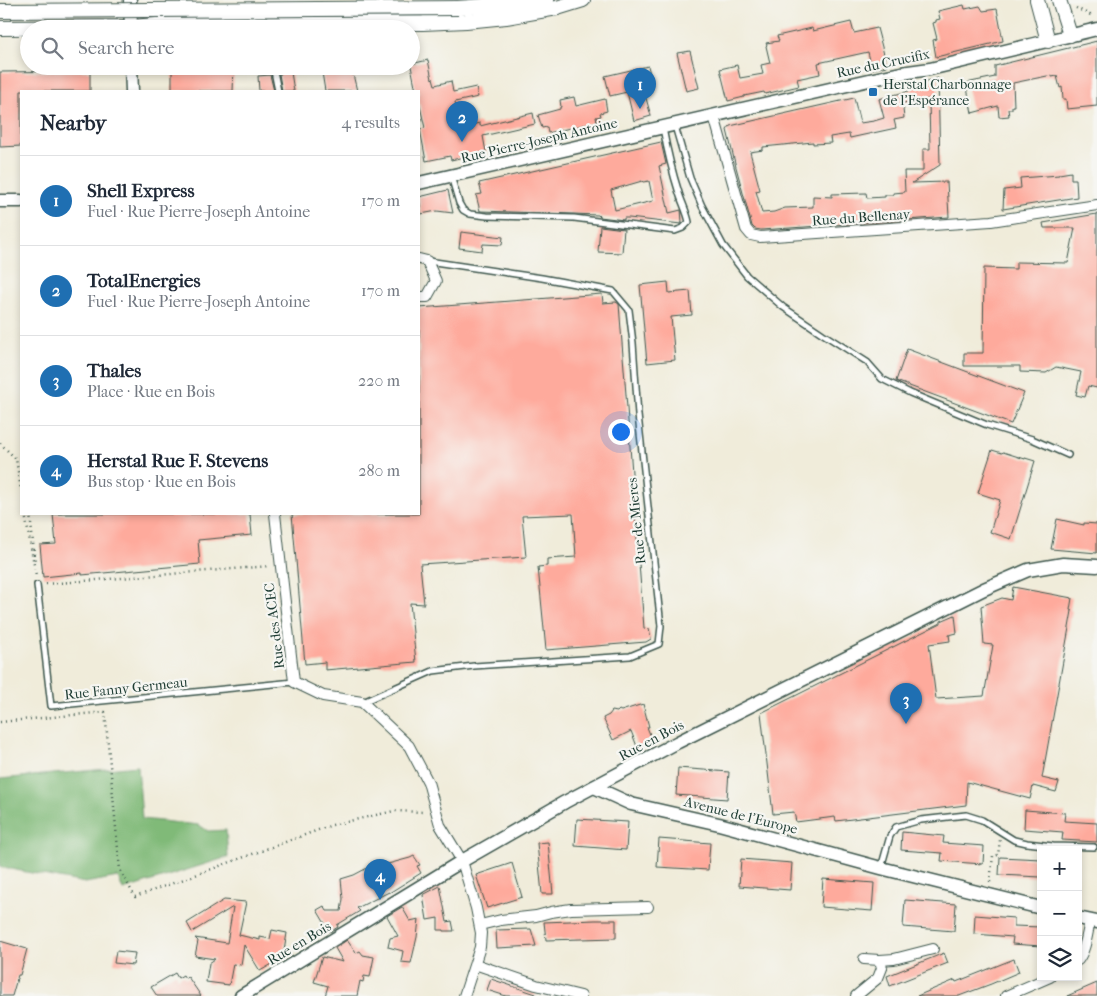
<!DOCTYPE html>
<html lang="en">
<head>
<meta charset="utf-8">
<style>
  body { margin:0; font-family:"IM FELL French Canon",serif; background:#f2f2f3; color:#1f2937 }
  .controls { position:absolute; right:15px; bottom:15px; display:grid; overflow:hidden; border-radius:0px; box-shadow:0 2px 8px #0003 }
  .controls button { width:45px; height:45px; display:grid; place-items:center; padding:0; border:0; border-bottom:1px solid #e0e1e3; background:#fff; color:#1f2937; font:25px sans-serif }
  .you { position:absolute; left:620px; top:431px; width:18px; height:18px; margin:-12px; border:4px solid #fff; border-radius:50%; background:#1a73e8; box-shadow:0 0 0 8px #1a73e833 }
  .badge { display:grid; place-items:center; width:32px; height:32px; border-radius:50%; background:#1f6fb2; color:#fff; font-size:16px; font-weight:700 }
  .pin { position:absolute; translate:-50% -41px; filter:drop-shadow(0 1px 2px #0008) }
  .pin::after { content:''; position:absolute; top:26px; width:18px; height:15px; background:inherit; clip-path:polygon(0 0,100% 0,50% 100%) }
  .list { margin:0; padding:0; list-style:none }
  h2 { display:flex; justify-content:space-between; align-items:center; height:65px; margin:0; padding:0 20px; font-size:21px }
  h2 small { font-size:16px; font-weight:400; color:#747a83 }
  .list li { display:grid; grid-template-columns:32px 1fr auto; gap:15px; align-items:center; box-sizing:border-box; height:90px; padding:0 20px; border-top:1px solid #e0e1e3 }
  .list b { display:block; font-size:19px; white-space:nowrap }
  .list p { margin:0; font-size:16px; white-space:nowrap; color:#747a83 }
  .list em { font-size:16px; font-style:normal; color:#747a83 }
  .icon { flex:none; width:28px; height:28px; fill:none; stroke:currentColor; stroke-width:2; stroke-linecap:round; stroke-linejoin:round }
  .map { position:relative; flex:none; width:1097px; height:996px; overflow:hidden }
  .search { position:absolute; background:#fff; box-shadow:0 2px 8px #0003; left:20px; top:20px; width:400px; height:55px; display:flex; align-items:center; gap:12px; box-sizing:border-box; padding:0 18px; border-radius:28px; color:#747a83; font-size:19px }
  .panel { position:absolute; background:#fff; box-shadow:0 2px 8px #0003; left:20px; top:90px; width:400px; height:425px; border-radius:0px }
  .map>svg:first-child { display:block }
  .forest { fill:#80ba78; stroke:#507c56 }
  .building { fill:#feaa9c; fill-rule:evenodd }
  .lines { fill:none; stroke-linecap:round; stroke-linejoin:round }
  .service-casing { stroke:#3e574d; stroke-width:8 }
  .minor-casing { stroke:#3e574d; stroke-width:12 }
  .tertiary-casing { stroke:#3e574d; stroke-width:15 }
  .secondary-casing { stroke:#3e574d; stroke-width:16 }
  .path { stroke:#3e574d; stroke-width:2.5; stroke-dasharray:1 4; stroke-linecap:butt }
  .service { stroke:#fff; stroke-width:5 }
  .minor { stroke:#fff; stroke-width:10 }
  .tertiary { stroke:#fff; stroke-width:12 }
  .secondary { stroke:#fff; stroke-width:14 }
  .secondary-bridge-casing { stroke:#3e574d; stroke-width:16; stroke-linecap:butt }
  .secondary-bridge { stroke:#fff; stroke-width:14 }
  .poi-dot { fill:#1f6fb2; stroke:#f6f6f2; stroke-width:2 }
  .labels { text-anchor:middle; stroke-width:4.5; stroke-linejoin:round; paint-order:stroke }
  .street-label { font-size:14px; fill:#1f3d34; stroke:#f6f6f2 }
  .poi-label { font-size:14px; fill:#1f3d34; stroke:#f6f6f2; text-anchor:start }
</style>
</head>
<body>
<div class="map">
<svg width="1097" height="996" viewBox="0 0 1097 996">
  <rect width="100%" height="100%" fill="#f6f6f2"/>
  <filter id="ink" filterUnits="userSpaceOnUse"><feTurbulence type="fractalNoise" baseFrequency=".02" numOctaves="2"/><feDisplacementMap in="SourceGraphic" scale="10" xChannelSelector="R" yChannelSelector="G"/><feConvolveMatrix kernelMatrix="1 2 1 2 8 2 1 2 1" color-interpolation-filters="sRGB"/></filter>
  <filter id="wash" filterUnits="userSpaceOnUse"><feTurbulence type="fractalNoise" baseFrequency=".0096" numOctaves="4" result="noise"/><feDisplacementMap in="SourceGraphic" scale="20" xChannelSelector="R" yChannelSelector="G"/><feGaussianBlur stdDeviation="1.12" result="paint"/><feColorMatrix in="noise" values="0 0 0 0 0 0 0 0 0 0 0 0 0 0 0 0 0 1.4 0 .05"/><feComposite in="paint" operator="in"/></filter>
  <g filter="url(#wash)">
    <rect width="100%" height="100%" fill="#f0ecda"/>
    <path class="forest" d="M138,766L142,819L199,825L208,831L226,830L228,857L123,890L118,877L85,883L0,867V779Z"/>
    <g id="blocks">
      <g class="building">
        <path d="M964,5L965,9L980,6L983,11L997,9L1003,41L936,57L933,40L937,39L933,23L936,22V20L940,19L938,11Z"/>
        <path d="M851,22L854,33L877,28L887,66L872,69L868,52L818,63L820,74L797,79L799,86L765,94L764,92L744,96V97L728,101L720,69L737,65L740,78L763,74L761,65L770,63L766,46L767,45L766,43L779,41L777,36L812,28L813,31Z"/>
        <path d="M1097,41V106L1067,109L1066,99H1063L1062,87L1060,88L1057,76L1052,77V75L1013,83L1014,106H1012V109H1008L1009,116L999,117L998,106L972,113L966,83L995,77V66Z"/>
        <path d="M690,51L699,88L686,91L677,53Z"/>
        <path d="M428,60L432,79L433,78L435,85L451,81L453,92L476,87L478,97L455,102L461,127L480,123V126L533,113L535,124L483,136L486,152L451,160L450,156L426,161L420,129L425,128L419,102V91H416L411,66V64Z"/>
        <path d="M172,66H234L233,91H172Z"/>
        <path d="M280,66H290L294,91H282L279,74H281Z"/>
        <path d="M321,66H351L357,91H325Z"/>
        <path d="M648,66L652,82L642,84L651,116L634,121L627,92L610,96L605,76Z"/>
        <path d="M90,71V91H21V146L0,147V72Z"/>
        <path d="M270,75L274,91H259L258,76Z"/>
        <path d="M938,78L940,165L912,183L947,182L949,217L761,230L755,229L752,226L736,167L727,130L730,126L854,98L860,123L874,121L884,118L879,99L912,90V85ZM929,99L930,149H923V171H904L905,192L893,193V195H885V197L867,198L866,193L832,194V197L813,196V207L785,208L774,212L762,213L756,191L760,190L750,152L763,150V147L813,142V144L831,143L830,137L849,134L850,138L896,128L894,120L904,118L903,109H904L903,103Z"/>
        <path d="M574,97L576,106L605,99L607,111L600,113L601,116L596,117L597,122L548,133L547,127L542,128L538,115L560,109V107H561L560,100Z"/>
        <path d="M661,142L666,164L659,166L669,213L681,210L682,222L681,224L629,218H624V220L600,217L598,215L574,214L480,211L476,195L482,194L479,183ZM642,181L643,182L649,181L653,201L615,210L611,190Z"/>
        <path d="M1071,172V179H1076L1077,197L1003,209L1004,190L1021,188L1020,178L1059,175V174Z"/>
        <path d="M448,190L453,213L437,211L421,214L419,197Z"/>
        <path d="M1097,214V388L1088,386L1085,397L1076,395L1081,372L1056,367L1046,373L1020,372V366H964V353H983L984,268L1016,269V262L1068,263L1075,228H1044L1043,223Z"/>
        <path d="M600,226L624,229L622,253L598,252Z"/>
        <path d="M461,232L503,237L502,245L483,244L482,251L459,248Z"/>
        <path d="M668,282L669,293L690,291L692,315L671,317L675,360L647,363L640,285Z"/>
        <path d="M602,294L603,303L616,302L619,304L644,628L649,629L651,639L646,642L546,650L538,567L547,566V559L576,557L573,514L522,516L526,557L420,564L424,604L410,603L416,662L325,670V662L305,664L292,514H419V308Z"/>
        <path d="M907,349L1024,393L1011,424L896,381Z"/>
        <path d="M992,450L1002,453L1003,452L1025,459V458L1035,461L1011,539L990,532L1000,500L978,493Z"/>
        <path d="M53,514H250L252,535L198,540L200,564L82,575V573L43,577L40,545L56,544Z"/>
        <path d="M1057,519L1084,525V523L1097,524V553L1051,549Z"/>
        <path d="M1013,587L1072,598L1070,610L1072,611L1042,778L1059,782L1056,792L1033,786L1030,799L967,782L966,805L836,821L835,817L796,822L794,812L773,814L761,713L941,623V621L955,615L957,633L949,635L950,641L929,644L936,699L984,696L993,645L984,644L981,606L1002,598L1011,600Z"/>
        <path d="M643,704L649,727H647L653,742L638,749L631,731L613,740L603,718L609,715L612,711L617,712L619,710L621,711Z"/>
        <path d="M678,768L729,772L727,799L676,795Z"/>
        <path d="M1025,810L1065,813L1064,821L1097,823V842L1062,840L1063,832L1024,829Z"/>
        <path d="M577,819L628,822L626,850L575,846Z"/>
        <path d="M902,832L944,836L943,843L984,846L983,864L941,861L942,853L901,850Z"/>
        <path d="M659,839L710,843L708,870L657,867Z"/>
        <path d="M548,842L553,894H542L537,843Z"/>
        <path d="M414,856L420,865L417,866L421,873L389,893V892L357,908L360,911L337,925L338,927L330,932L317,910L324,906L327,911H341L343,899L341,879L354,875L371,866L374,871L384,865L410,858Z"/>
        <path d="M1000,857L1041,859V877L999,875Z"/>
        <path d="M741,859L792,863L790,890L739,886Z"/>
        <path d="M512,863L522,897L487,908L476,875Z"/>
        <path d="M823,879L874,883L872,911L821,907Z"/>
        <path d="M440,886L447,922L452,921L454,931H444V930H438V918L427,920L423,895Z"/>
        <path d="M224,900L246,902L239,935L260,940V937L270,939L272,930L287,933L284,951L281,959L260,971L244,945L241,965L233,964L229,985L206,982L209,963L215,959L195,956L198,941L195,938L227,943L233,907L192,932L187,923Z"/>
        <path d="M905,900L956,904L954,931L903,927Z"/>
        <path d="M402,907L410,921L419,919L417,937L411,963L401,962L403,951L388,947L390,938L398,936L387,916Z"/>
        <path d="M975,915L1014,918V926L1041,927V946L1012,944L1013,937L974,934Z"/>
        <path d="M595,920H616V938L546,940L544,922Z"/>
        <path d="M531,929L536,946L497,948L496,930Z"/>
        <path d="M347,940L356,953L360,951L363,955L374,957L370,977L364,976L363,982L360,981L357,996H325L328,986L314,982L322,957L343,962L335,948Z"/>
        <path d="M0,941L27,949L20,975H18L12,996H0Z"/>
        <path d="M116,951L135,953L133,965L114,963Z"/>
        <path d="M944,953L948,963L890,986L887,976Z"/>
        <path d="M1014,959L1019,972L991,984L959,996H917L955,980L956,982Z"/>
        <path d="M175,973L178,978L183,975L185,978L188,977L201,996H157L151,987Z"/>
        <path d="M491,979L536,994L535,996H506L487,990Z"/>
        <path d="M1097,983V996H1067Z"/>
      </g>
    </g>
  </g>
  <g filter="url(#ink)">
    <use href="#blocks" fill-opacity="0" stroke="#3e574d" stroke-width="1"/>
    <g class="lines">
      <defs>
        <g id="service">
          <path d="M273,66L278,91"/>
          <path d="M675,126L690,178L702,206L723,245L747,276L783,307L823,334L867,362L882,379L910,393L987,425L1032,439L1068,455"/>
          <path d="M451,176L459,203L463,210L470,214L487,216L574,218L675,231L683,228L689,222C687,212 682,203 679,193C672,171 667,150 663,128"/>
          <path d="M37,585L51,706L294,682"/>
          <path d="M363,702L433,671L474,666L630,656L659,644L661,626L638,415L633,343L629,310L613,291L542,278L428,261"/>
          <path d="M881,868L890,836L896,827L921,820L966,815L982,820L1014,840L1027,843L1053,846L1094,847"/>
        </g>
        <g id="minor">
          <path d="M714,116L746,229L751,235L760,237L991,221L1097,205"/>
          <path d="M419,259L427,261L436,281L427,297H419"/>
          <path d="M275,514L294,682L323,696L362,702L409,746L428,782L440,825L462,861L476,908L481,933L480,947L464,996"/>
          <path d="M480,925L501,920L536,916L551,912L571,909L648,907"/>
          <path d="M864,959L880,960L894,959L933,949"/>
          <path d="M1078,960C1086,949 1087,934 1090,921"/>
          <path d="M475,964L536,985L581,996"/>
          <path d="M856,996L878,978L882,968L880,960"/>
          <path d="M1006,996L1050,977"/>
        </g>
        <g id="tertiary">
          <path d="M130,0L131,29"/>
          <path d="M131,66L132,91"/>
          <path d="M419,183L878,78L901,73L930,69L1097,29"/>
          <path d="M0,201H21"/>
          <path d="M594,787L631,804L719,824L881,868L1041,908"/>
          <path d="M1078,918L1097,922"/>
          <path d="M241,996L462,861L565,802L678,742L984,589L1028,570L1063,564L1097,566"/>
        </g>
        <g id="secondary">
          <path d="M1037,0L1048,41"/>
          <path d="M1059,0L1070,35"/>
          <path d="M458,8L547,1"/>
          <path d="M0,28L131,27L169,24L423,23L466,21L506,17L557,8L583,0"/>
        </g>
      </defs>
      <use href="#service" class="service-casing"/>
      <use href="#minor" class="minor-casing"/>
      <use href="#tertiary" class="tertiary-casing"/>
      <use href="#secondary" class="secondary-casing"/>
      <g class="path">
        <path d="M1076,8L1090,15L1091,19"/>
        <path d="M0,443L16,459L21,490"/>
        <path d="M25,514L36,576"/>
        <path d="M30,514L35,561"/>
        <path d="M46,584L270,566"/>
        <path d="M0,722L105,712L120,870L135,897L332,825L394,811L425,812"/>
        <path d="M990,882L993,856L998,855L1000,840"/>
      </g>
      <use href="#service" class="service"/>
      <use href="#minor" class="minor"/>
      <use href="#tertiary" class="tertiary"/>
      <use href="#secondary" class="secondary"/>
      <defs>
        <path id="secondary-bridge" d="M0,11L458,8"/>
      </defs>
      <use href="#secondary-bridge" class="secondary-bridge-casing"/>
      <use href="#secondary-bridge" class="secondary-bridge"/>
    </g>
  </g>
  <rect class="poi-dot" x="868" y="87" width="10" height="10" rx="2.5"/>
  <g class="labels">
    <g class="street-label">
      <text transform="translate(883 63) rotate(-12)" y="5">Rue du Crucifix</text>
      <text transform="translate(539 140) rotate(-13)" y="5">Rue Pierre-Joseph Antoine</text>
      <text transform="translate(861 217) rotate(-4)" y="5">Rue du Bellenay</text>
      <text transform="translate(636 521) rotate(-96)" y="5">Rue de Mieres</text>
      <text transform="translate(274 626) rotate(-97)" y="5">Rue des ACEC</text>
      <text transform="translate(126 688) rotate(-6)" y="5">Rue Fanny Germeau</text>
      <text transform="translate(651 740) rotate(-28)" y="5">Rue en Bois</text>
      <text transform="translate(741 815) rotate(14)" y="5">Avenue de l'Europe</text>
      <text transform="translate(299 943) rotate(-31)" y="5">Rue en Bois</text>
    </g>
    <g class="poi-label">
      <text x="883" y="89">Herstal Charbonnage<tspan x="883" dy="16">de l'Espérance</tspan></text>
    </g>
  </g>
</svg>
<div class="controls">
<button>+</button>
<button>−</button>
<button><svg class="icon" aria-label="layers" viewBox="0 0 24 24"><path d="M12 4l9 5-9 5-9-5zM3 14l9 5 9-5"/></svg></button>
</div>
<div class="you"></div>
<div class="pin badge" style="left:640px;top:109px">1</div>
<div class="pin badge" style="left:462px;top:142px">2</div>
<div class="pin badge" style="left:906px;top:724px">3</div>
<div class="pin badge" style="left:380px;top:900px">4</div>
<div class="search"><svg class="icon" aria-label="search" viewBox="0 0 24 24"><circle cx="10" cy="10" r="6"/><path d="M15 15l6 6"/></svg>Search here</div>
<section class="panel">
<h2>Nearby<small>4 results</small></h2>
<ul class="list">
<li><span class="badge">1</span><div><b>Shell Express</b><p>Fuel · Rue Pierre-Joseph Antoine</p></div><em>170 m</em></li>
<li><span class="badge">2</span><div><b>TotalEnergies</b><p>Fuel · Rue Pierre-Joseph Antoine</p></div><em>170 m</em></li>
<li><span class="badge">3</span><div><b>Thales</b><p>Place · Rue en Bois</p></div><em>220 m</em></li>
<li><span class="badge">4</span><div><b>Herstal Rue F. Stevens</b><p>Bus stop · Rue en Bois</p></div><em>280 m</em></li>
</ul>
</section>
</div>
</body>
</html>
